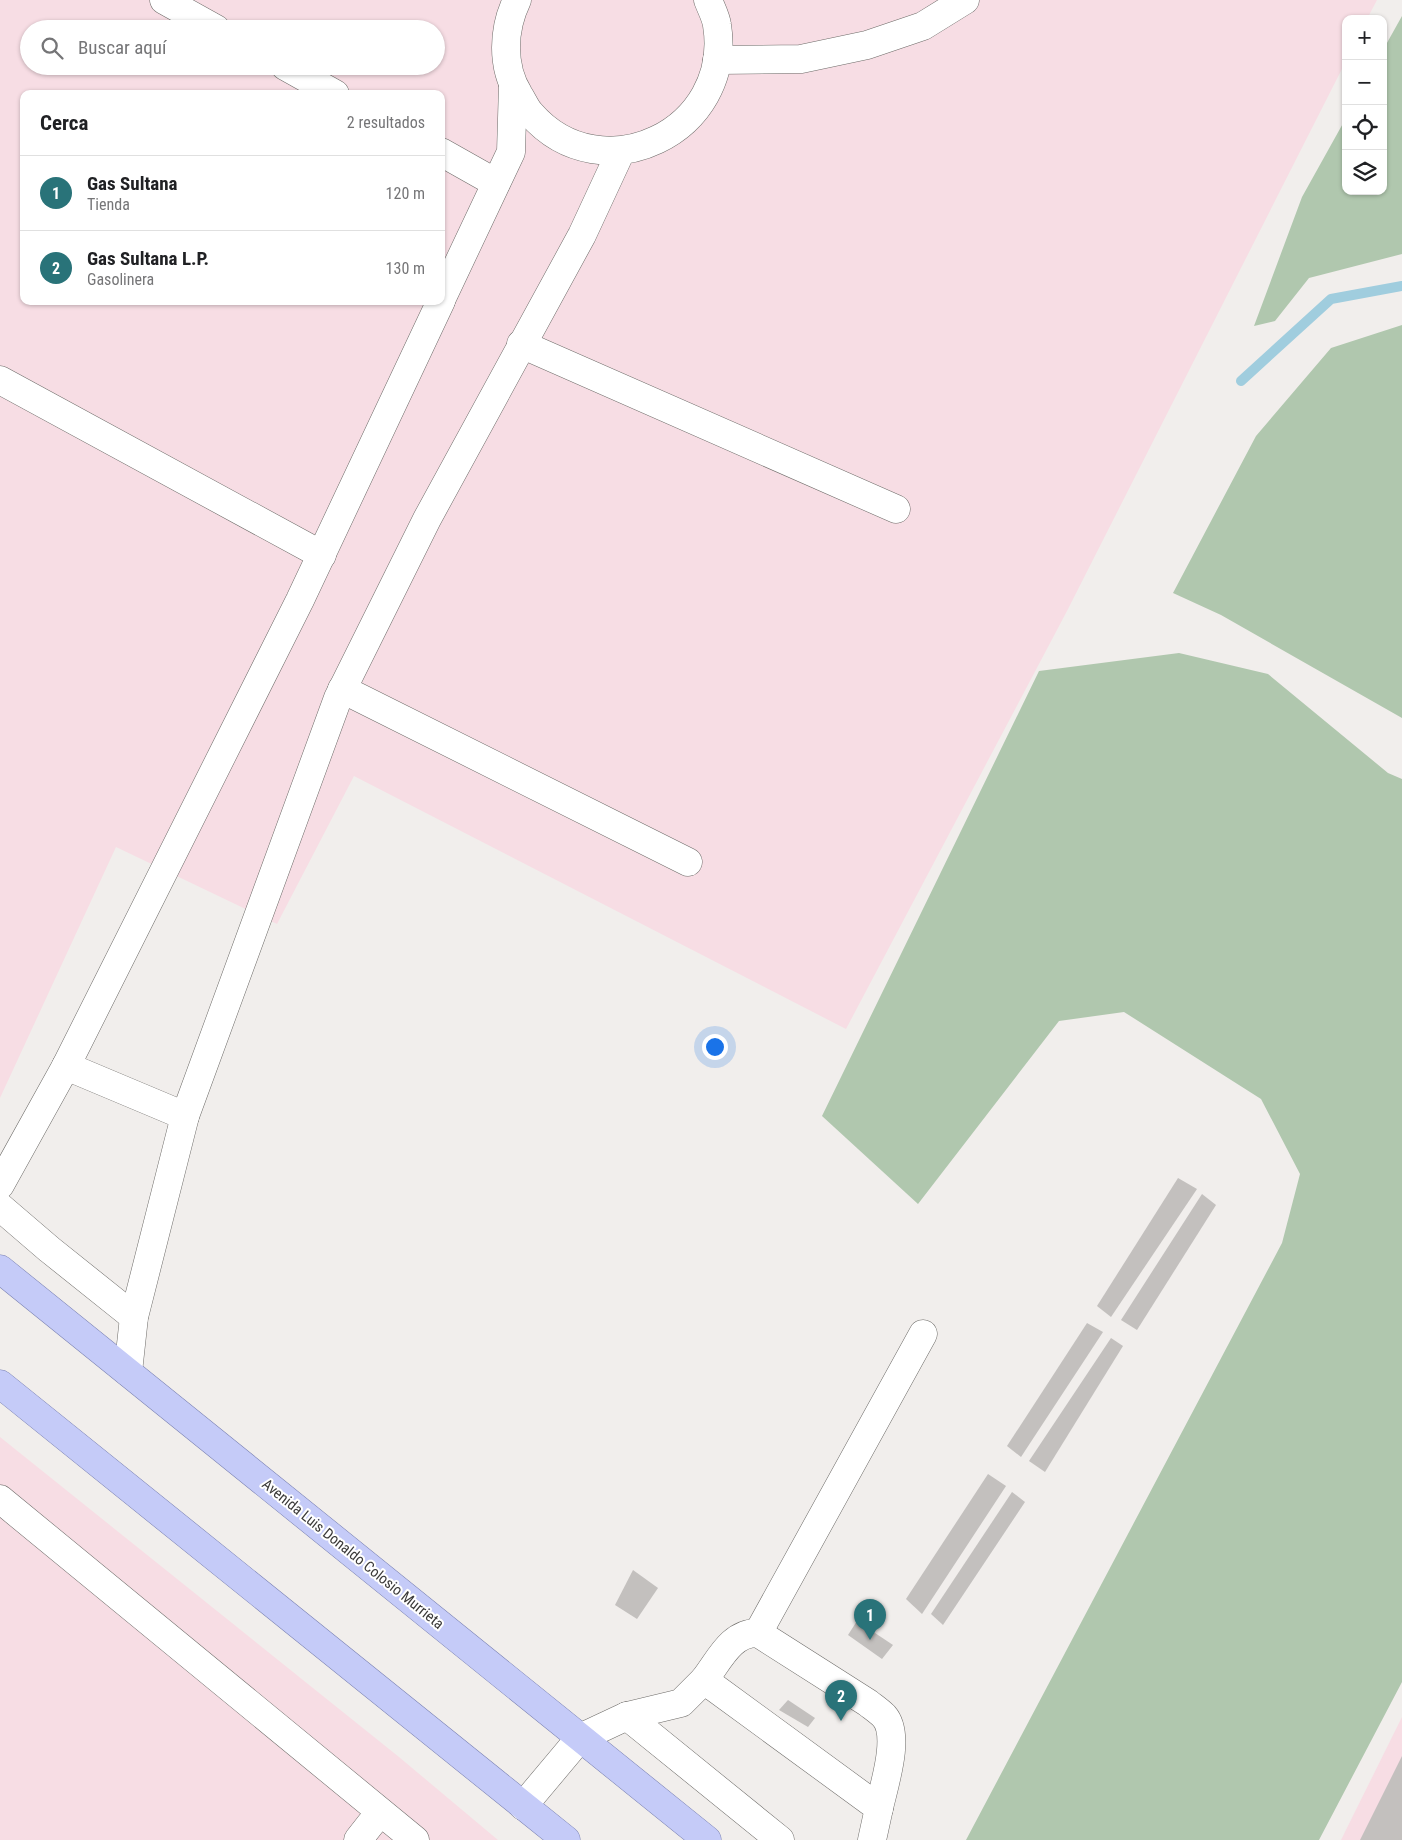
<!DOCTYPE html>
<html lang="es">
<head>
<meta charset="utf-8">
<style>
  body { margin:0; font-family:"Roboto Condensed",sans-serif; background:#f2f2f2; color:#202124 }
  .controls { position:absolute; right:15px; top:15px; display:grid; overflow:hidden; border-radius:10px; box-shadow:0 1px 4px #0004 }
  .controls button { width:45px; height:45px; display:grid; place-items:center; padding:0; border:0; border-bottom:1px solid #e0e0e0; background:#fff; color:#202124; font:25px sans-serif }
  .you { position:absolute; left:714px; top:1046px; width:18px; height:18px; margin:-12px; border:4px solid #fff; border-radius:50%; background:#1a73e8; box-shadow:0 0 0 8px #1a73e833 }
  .badge { display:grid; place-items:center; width:32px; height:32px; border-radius:50%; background:#297379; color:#fff; font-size:16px; font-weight:700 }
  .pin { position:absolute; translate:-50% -41px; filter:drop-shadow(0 1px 2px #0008) }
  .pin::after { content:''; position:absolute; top:26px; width:18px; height:15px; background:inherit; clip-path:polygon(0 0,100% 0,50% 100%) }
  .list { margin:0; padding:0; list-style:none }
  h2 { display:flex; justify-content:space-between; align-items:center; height:65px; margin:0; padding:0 20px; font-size:21px }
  h2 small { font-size:16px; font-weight:400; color:#757577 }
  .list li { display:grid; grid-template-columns:32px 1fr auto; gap:15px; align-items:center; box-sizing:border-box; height:75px; padding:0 20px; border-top:1px solid #e0e0e0 }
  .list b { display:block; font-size:19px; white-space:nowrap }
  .list p { margin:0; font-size:16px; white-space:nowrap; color:#757577 }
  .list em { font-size:16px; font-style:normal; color:#757577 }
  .icon { flex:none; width:28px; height:28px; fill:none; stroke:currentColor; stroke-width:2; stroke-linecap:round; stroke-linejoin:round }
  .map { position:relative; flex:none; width:1402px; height:1840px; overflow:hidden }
  .search { position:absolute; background:#fff; box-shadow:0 1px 4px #0004; left:20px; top:20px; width:425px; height:55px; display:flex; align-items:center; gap:12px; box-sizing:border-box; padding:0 18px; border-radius:28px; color:#757577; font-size:19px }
  .panel { position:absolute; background:#fff; box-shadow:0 1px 4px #0004; left:20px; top:90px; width:425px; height:215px; border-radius:10px }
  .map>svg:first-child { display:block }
  .industrial { fill:#f7dde4; fill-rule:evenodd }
  .green { fill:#b0c7ae }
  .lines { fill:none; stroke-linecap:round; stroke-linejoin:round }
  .stream { stroke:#a0cdde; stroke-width:10 }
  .building { fill:#c3c0be }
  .minor-casing { stroke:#6d6b68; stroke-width:29 }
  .major-casing { stroke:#7b82b2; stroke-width:29 }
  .minor { stroke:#fff; stroke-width:28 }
  .major { stroke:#c5cbf8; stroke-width:28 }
  .labels { text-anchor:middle; stroke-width:4; stroke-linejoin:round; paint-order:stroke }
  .street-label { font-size:15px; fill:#3b3a39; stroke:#fff }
</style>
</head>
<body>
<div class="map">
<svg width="1402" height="1840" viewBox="0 0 1402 1840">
  <rect width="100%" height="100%" fill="#f1eeec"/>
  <g class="industrial">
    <path d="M0,0H1377L1367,19H1346V61L1067,611L846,1029L354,776L277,924L116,847L0,1098ZM29,29H436V66H29ZM24,94H441V301H24Z"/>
    <path d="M0,1437L399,1757L498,1840H0Z"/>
    <path d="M1402,1717V1840H1341Z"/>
  </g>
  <g class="green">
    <path d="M1402,16V254L1309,278L1275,321L1254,326L1302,197L1346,118V191H1383V50Z"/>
    <path d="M1402,325V718L1221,615L1173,593L1256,436L1331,348Z"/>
    <path d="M1179,653L1268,674L1388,773L1402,779V1682L1319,1840H966L1282,1243L1300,1174L1261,1099L1124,1012L1059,1021L918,1204L822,1116L1039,671Z"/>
  </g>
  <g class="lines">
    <path class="stream" d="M1241,381L1331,299L1402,286"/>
  </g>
  <g class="building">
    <path d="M1178,1178L1197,1189L1111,1317L1097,1306Z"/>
    <path d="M1202,1194L1216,1205L1137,1330L1121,1320Z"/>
    <path d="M1087,1323L1103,1332L1021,1457L1007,1446Z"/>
    <path d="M1111,1338L1123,1346L1045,1472L1029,1461Z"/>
    <path d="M988,1474L1006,1486L922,1614L906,1599Z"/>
    <path d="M1012,1492L1025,1502L943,1625L931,1614Z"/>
    <path d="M633,1570L658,1588L637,1619L615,1605Z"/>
    <path d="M857,1621L893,1645L882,1659L848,1635Z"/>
    <path d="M788,1700L815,1718L808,1727L779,1710Z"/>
    <path d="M1402,1756V1840H1360Z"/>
  </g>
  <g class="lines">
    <defs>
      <g id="minor">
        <path d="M164,0L216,29"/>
        <path d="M517,0C503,29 501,66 519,95C523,101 526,109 531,114C602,195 734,131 717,25C716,17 711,8 708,0"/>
        <path d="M717,60L801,59L867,45L923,26L965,0"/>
        <path d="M285,66L335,94"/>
        <path d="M441,152L496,183"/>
        <path d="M441,300L511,152L513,85"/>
        <path d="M521,344L896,509"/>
        <path d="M0,380L322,555"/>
        <path d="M342,689L688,862"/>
        <path d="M66,1066L185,1116"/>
        <path d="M0,1185L66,1066L300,600L441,301"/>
        <path d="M0,1207L49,1249L134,1317"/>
        <path d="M128,1372L134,1317L185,1116L338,698L427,519L582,235L621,151"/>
        <path d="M0,1499L415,1840"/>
        <path d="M758,1633L923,1334"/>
        <path d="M704,1680C719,1661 731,1632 758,1633L868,1703C873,1707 879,1711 884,1716C901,1735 884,1785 879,1808"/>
        <path d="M627,1716L780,1840"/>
        <path d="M523,1806L580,1738L627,1716L681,1703L704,1680L879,1808L872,1840"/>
        <path d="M358,1840L380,1812"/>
      </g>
      <g id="major">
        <path d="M0,1269L707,1840"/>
        <path d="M0,1384L566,1840"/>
      </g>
    </defs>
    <use href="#minor" class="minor-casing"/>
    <use href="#major" class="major-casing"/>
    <use href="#minor" class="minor"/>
    <use href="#major" class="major"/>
  </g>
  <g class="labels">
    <g class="street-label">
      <text transform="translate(353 1554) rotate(39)" y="5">Avenida Luis Donaldo Colosio Murrieta</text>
    </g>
  </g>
</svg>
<div class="controls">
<button>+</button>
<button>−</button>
<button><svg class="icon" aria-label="locate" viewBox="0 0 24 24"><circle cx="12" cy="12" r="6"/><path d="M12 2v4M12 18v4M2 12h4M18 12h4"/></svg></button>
<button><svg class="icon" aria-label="layers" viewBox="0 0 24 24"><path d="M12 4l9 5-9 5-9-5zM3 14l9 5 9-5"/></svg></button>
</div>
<div class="you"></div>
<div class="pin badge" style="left:870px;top:1640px">1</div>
<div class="pin badge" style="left:841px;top:1721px">2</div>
<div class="search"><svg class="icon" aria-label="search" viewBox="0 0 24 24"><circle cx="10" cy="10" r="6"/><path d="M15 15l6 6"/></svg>Buscar aquí</div>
<section class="panel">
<h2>Cerca<small>2 resultados</small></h2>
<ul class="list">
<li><span class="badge">1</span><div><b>Gas Sultana</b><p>Tienda</p></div><em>120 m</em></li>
<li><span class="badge">2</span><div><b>Gas Sultana L.P.</b><p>Gasolinera</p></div><em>130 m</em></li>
</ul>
</section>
</div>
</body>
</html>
